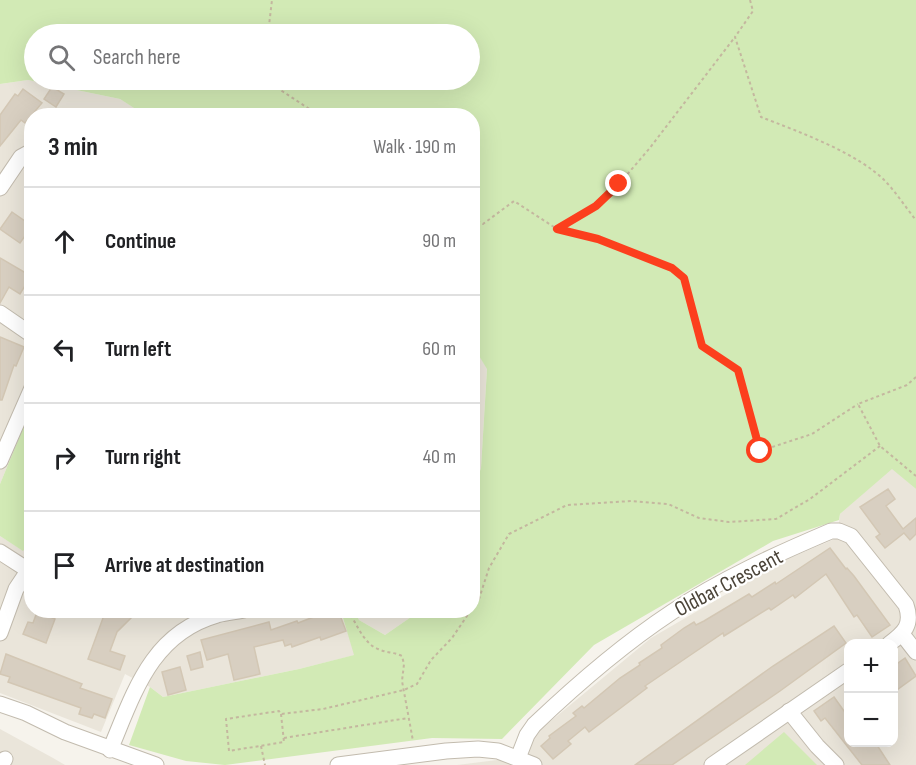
<!DOCTYPE html>
<html lang="en">
<head>
<meta charset="utf-8">
<style>
  body { margin:0; font-family:"Sofia Sans Condensed",sans-serif; background:#f6f6f6; color:#202124 }
  .controls { position:absolute; right:18px; bottom:18px; display:grid; overflow:hidden; border-radius:12px; box-shadow:0 6px 24px #0002 }
  .controls button { width:54px; height:54px; display:grid; place-items:center; padding:0; border:0; border-bottom:2px solid #e0e0e0; background:#fff; color:#202124; font:30px sans-serif }
  .stop { position:absolute; width:18px; height:18px; margin:-14px; border:4px solid #fc3f1d; border-radius:50%; background:#fff }
  .stop.end { background:#fc3f1d; border-color:#fff; box-shadow:0 2px 6px #0008 }
  .list { margin:0; padding:0; list-style:none }
  h2 { display:flex; justify-content:space-between; align-items:center; height:78px; margin:0; padding:0 24px; font-size:26px }
  h2 small { font-size:20px; font-weight:400; color:#757577 }
  .list li { display:grid; grid-template-columns:39px 1fr auto; gap:18px; align-items:center; box-sizing:border-box; height:108px; padding:0 24px; border-top:2px solid #e0e0e0 }
  .list b { display:block; font-size:22px; white-space:nowrap }
  .list em { font-size:20px; font-style:normal; color:#757577 }
  .icon { flex:none; width:33px; height:33px; fill:none; stroke:currentColor; stroke-width:2; stroke-linecap:round; stroke-linejoin:round }
  .map { position:relative; flex:none; width:916px; height:765px; overflow:hidden }
  .search { position:absolute; background:#fff; box-shadow:0 6px 24px #0002; left:24px; top:24px; width:456px; height:66px; display:flex; align-items:center; gap:15px; box-sizing:border-box; padding:0 21px; border-radius:33px; color:#757577; font-size:22px }
  .panel { position:absolute; background:#fff; box-shadow:0 6px 24px #0002; left:24px; top:108px; width:456px; height:510px; border-radius:24px }
  .map>svg:first-child { display:block }
  .residential { fill:#eae5da; fill-rule:evenodd }
  .green { fill:#d2eab5; fill-rule:evenodd }
  .building { fill:#d8cfc1; stroke:#d3c7b4; stroke-width:1.5 }
  .lines { fill:none; stroke-linecap:round; stroke-linejoin:round }
  .minor-casing { stroke:#c2bbae; stroke-width:17 }
  .path { stroke:#c4b79f; stroke-width:2; stroke-dasharray:3 3; stroke-linecap:butt }
  .minor { stroke:#fff; stroke-width:15 }
  .route { stroke:#fc3f1d; stroke-width:8 }
  .labels { text-anchor:middle; stroke-width:4.5; stroke-linejoin:round; paint-order:stroke }
  .street-label { font-size:22px; fill:#4b4439; stroke:#fff }
</style>
</head>
<body>
<div class="map">
<svg width="916" height="765" viewBox="0 0 916 765">
  <rect width="100%" height="100%" fill="#f6f3ec"/>
  <g class="residential">
    <path d="M28,80L120,99L146,115L32,116L31,409L0,484V84Z"/>
    <path d="M473,346L487,368L481,468L473,491Z"/>
    <path d="M892,468L916,489V765H457L505,759L651,638L785,560L837,538L840,514ZM848,644H894V742H848Z"/>
    <path d="M0,536L22,550L31,541L32,610L341,611L355,655L299,669L163,697L150,687L125,674L101,732L0,693Z"/>
    <path d="M355,611H416L411,617L385,635L359,620Z"/>
    <path d="M0,729L53,758L65,765H0Z"/>
  </g>
  <g class="green">
    <path d="M0,0H916V489L892,469L840,514L839,520L773,541L594,645L502,739L432,738L225,765L186,761L129,745L150,687L163,697L299,669L354,655L341,611H355L359,620L385,635L411,617L416,611L472,610L473,491L481,468L487,369L473,346L472,116L145,115L120,99L28,80L0,84ZM34,34H470V80H34Z"/>
    <path d="M31,409V541L23,551L0,536V484Z"/>
    <path d="M784,732L817,765H745Z"/>
  </g>
  <g class="building">
    <path d="M52,87L64,94L56,107L44,99Z"/>
    <path d="M23,89L42,103L25,123L21,120L0,146V115L15,94L18,96Z"/>
    <path d="M12,212L32,226L20,243L0,229Z"/>
    <path d="M0,258L31,276L20,294L9,287L0,303Z"/>
    <path d="M0,337L24,347L16,366L14,365L2,400H0Z"/>
    <path d="M888,489L895,499L886,506L903,529L916,518V534L910,540L904,533L885,548L876,537L880,534L860,507Z"/>
    <path d="M830,548L846,569L847,568L854,576L890,625L872,637L857,615L854,617L826,574L795,598L793,595L771,610L769,608L724,636L723,633L692,654L645,686L647,688L589,732L585,727L568,741L571,744L553,759L541,746L550,738L549,736L576,716L573,713L582,706L584,708L620,678L640,665L639,663L662,648L661,645L684,628L694,622L696,625L704,621L749,594L752,597L775,582L776,584Z"/>
    <path d="M95,610H125L132,617L117,632L110,651L125,656L120,670L88,659L103,618Z"/>
    <path d="M323,610H338L346,631L321,640L320,637L292,647L291,644L285,646L283,640L254,647L260,674L234,680L228,654L207,660L201,640L269,622L271,630L297,621L298,623L324,613Z"/>
    <path d="M37,612L55,619L46,643L23,634L28,622L33,623Z"/>
    <path d="M834,626L846,643L780,691L672,765H635L773,666Z"/>
    <path d="M200,652L203,667L191,670L187,656Z"/>
    <path d="M6,654L82,684L80,688L112,699L105,718L94,714L92,718L79,714L81,708L8,682L10,677L0,674Z"/>
    <path d="M905,658L916,676L894,692V666Z"/>
    <path d="M180,667L186,690L168,695L162,672Z"/>
    <path d="M834,697L849,718V742H875L890,765H862L825,718L821,721L814,711Z"/>
  </g>
  <g class="lines">
    <defs>
      <g id="minor">
        <path d="M0,188L21,157L32,151"/>
        <path d="M0,313L32,335"/>
        <path d="M0,461L32,388"/>
        <path d="M0,552L28,570"/>
        <path d="M0,633L16,589L32,565"/>
        <path d="M902,634L916,652"/>
        <path d="M0,704L26,713L65,732L156,765"/>
        <path d="M789,711L817,746L836,765"/>
        <path d="M110,750C134,693 151,634 217,615C226,612 235,612 244,610"/>
        <path d="M518,758L527,735L534,725C577,684 622,645 672,612C721,579 777,554 831,531H839L851,536L906,605C913,625 904,633 889,644"/>
        <path d="M1,765L5,759"/>
        <path d="M338,765L446,751L478,749L498,751L534,765"/>
        <path d="M712,765L848,671"/>
      </g>
    </defs>
    <use href="#minor" class="minor-casing"/>
    <g class="path">
      <path d="M750,0L753,11L735,37L761,117C799,132 859,153 887,183C898,195 906,208 916,220"/>
      <path d="M268,34L272,0"/>
      <path d="M276,80L282,91L320,116"/>
      <path d="M472,218L483,224L514,201L557,229L598,239L673,269L684,278L702,346L738,370L760,451L812,434L858,404"/>
      <path d="M557,229L596,206L619,184L649,149L735,37"/>
      <path d="M916,377L907,385L858,404L880,446L916,476"/>
      <path d="M472,609L479,599L489,568L509,534L567,505L631,501L668,504L699,518L729,522L776,519L810,499L880,446"/>
      <path d="M348,610C356,623 364,644 378,649C386,653 394,652 402,656L404,664L402,681L413,741"/>
      <path d="M281,714L284,742L229,751L226,719L279,711L281,714L323,709L404,690L417,684L431,660L452,638L471,610"/>
      <path d="M284,738L408,718"/>
      <path d="M261,746L265,765"/>
    </g>
    <use href="#minor" class="minor"/>
  </g>
  <g class="lines">
    <path class="route" d="M619,184L596,206L557,229L598,239L672,268L684,278L702,346L738,370L760,451"/>
  </g>
  <g class="labels">
    <g class="street-label">
      <text transform="translate(728 582) rotate(-28)" y="8">Oldbar Crescent</text>
    </g>
  </g>
</svg>
<div class="controls">
<button>+</button>
<button>−</button>
</div>
<div class="stop" style="left:760px;top:451px"></div>
<div class="stop end" style="left:619px;top:184px"></div>
<div class="search"><svg class="icon" aria-label="search" viewBox="0 0 24 24"><circle cx="10" cy="10" r="6"/><path d="M15 15l6 6"/></svg>Search here</div>
<section class="panel">
<h2>3 min<small>Walk · 190 m</small></h2>
<ul class="list">
<li><svg class="icon" aria-label="ahead" viewBox="0 0 24 24"><path d="M12 20V5M6 11l6-6 6 6"/></svg><div><b>Continue</b></div><em>90 m</em></li>
<li><svg class="icon" aria-label="left" viewBox="0 0 24 24"><path d="M17 20v-9H6M10 6l-5 5 5 5"/></svg><div><b>Turn left</b></div><em>60 m</em></li>
<li><svg class="icon" aria-label="right" viewBox="0 0 24 24"><path d="M7 20v-9h11M14 6l5 5-5 5"/></svg><div><b>Turn right</b></div><em>40 m</em></li>
<li><svg class="icon" aria-label="arrive" viewBox="0 0 24 24"><path d="M6 21V4h12l-3 4 3 4H6"/></svg><div><b>Arrive at destination</b></div></li>
</ul>
</section>
</div>
</body>
</html>
